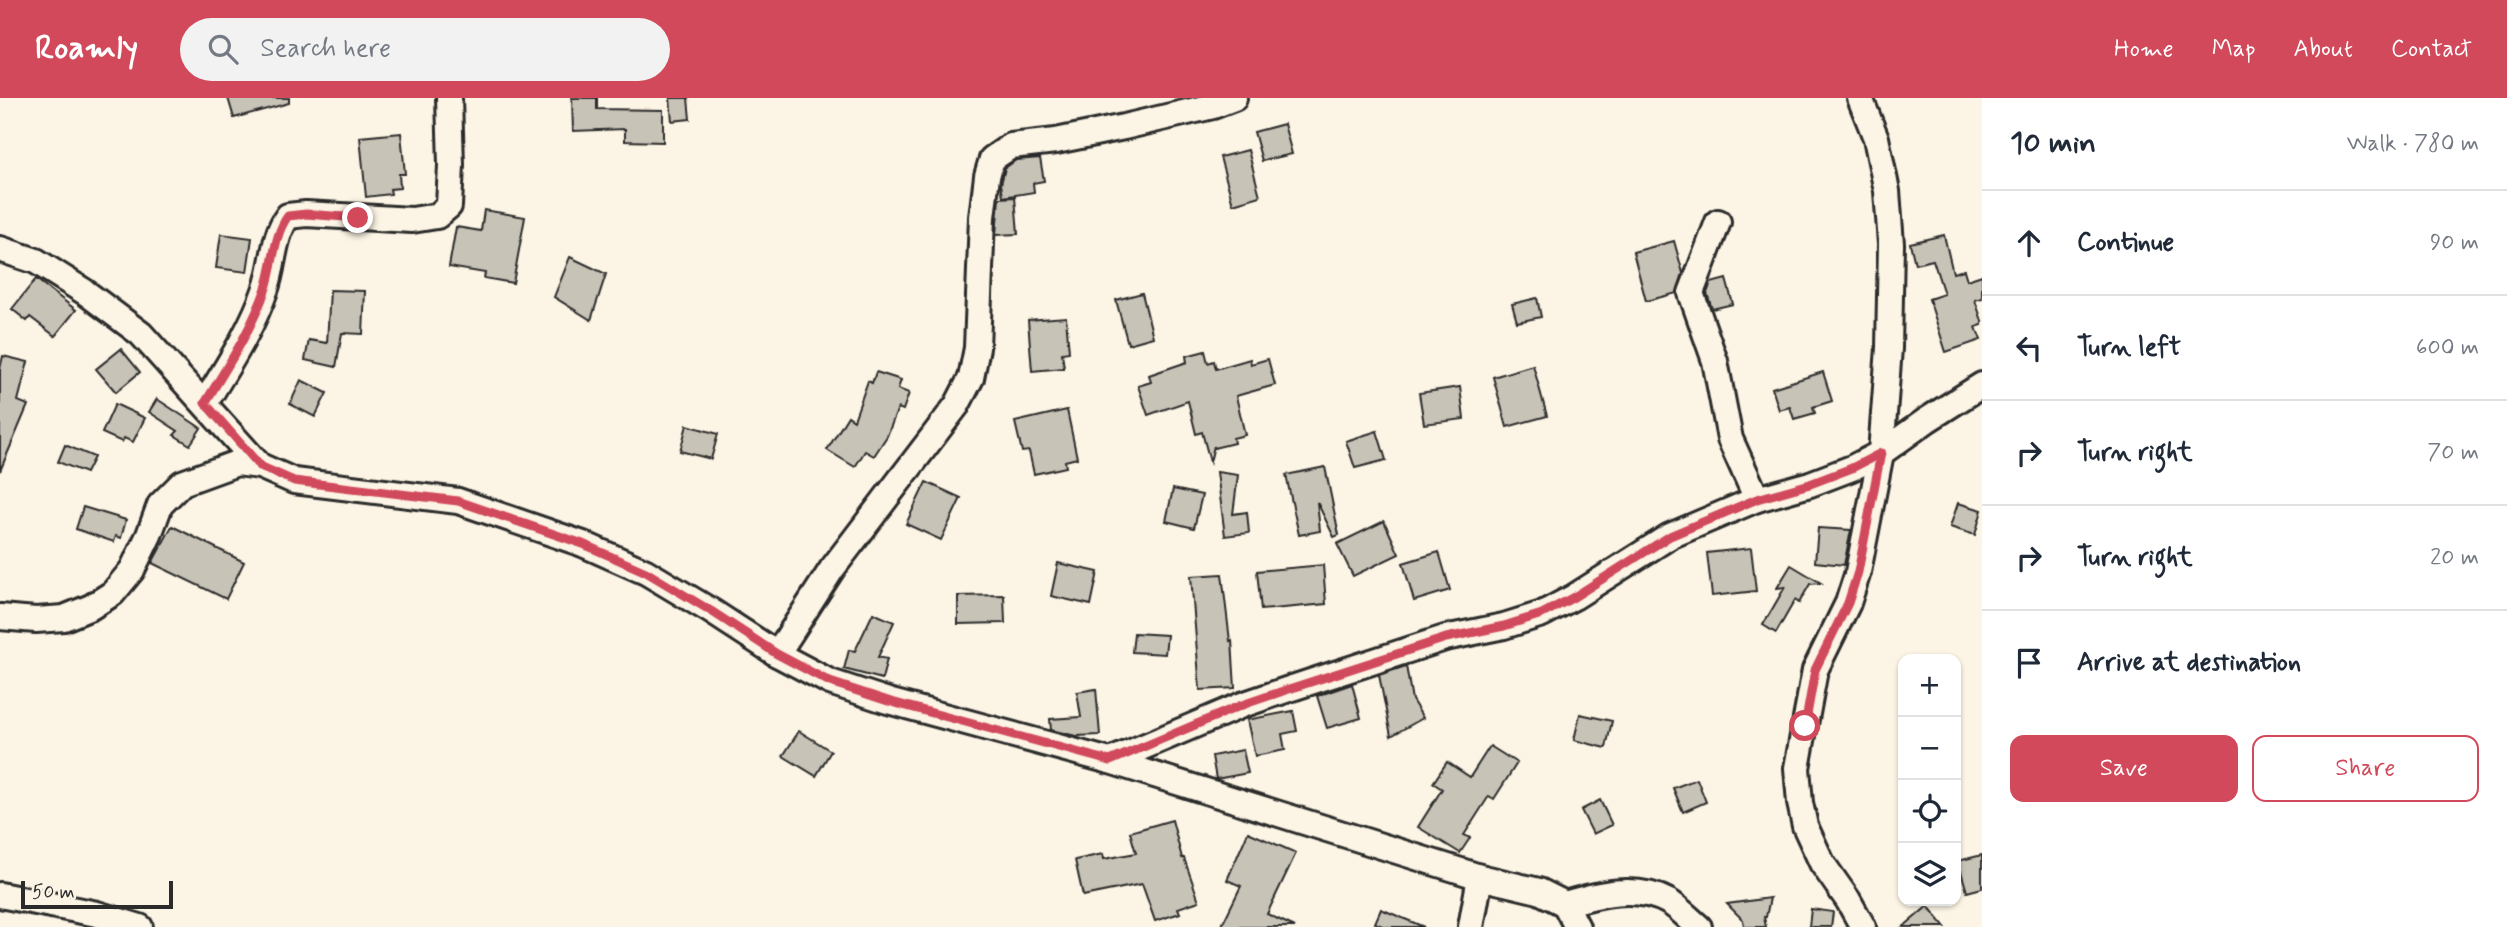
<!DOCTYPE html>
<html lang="en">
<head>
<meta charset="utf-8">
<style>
  body { margin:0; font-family:Mynerve,sans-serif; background:#f2f2f3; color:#1f2937 }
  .controls { position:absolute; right:21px; bottom:21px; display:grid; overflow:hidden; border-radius:14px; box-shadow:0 2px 5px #0004 }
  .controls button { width:63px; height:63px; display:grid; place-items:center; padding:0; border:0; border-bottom:2px solid #e0e1e3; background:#fff; color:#1f2937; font:35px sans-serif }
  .scale { position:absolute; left:21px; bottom:18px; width:152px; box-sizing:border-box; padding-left:7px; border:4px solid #2b2b2b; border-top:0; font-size:19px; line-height:24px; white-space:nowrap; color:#2b2b2b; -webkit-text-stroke:5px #fcf5e5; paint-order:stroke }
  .stop { position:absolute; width:21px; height:21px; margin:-16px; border:5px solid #d1495b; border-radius:50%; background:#fff }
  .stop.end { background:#d1495b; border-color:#fff; box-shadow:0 2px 7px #0008 }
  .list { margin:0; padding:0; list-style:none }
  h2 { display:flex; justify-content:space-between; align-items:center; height:91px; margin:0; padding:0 28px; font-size:30px }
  h2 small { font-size:23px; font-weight:400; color:#747a83 }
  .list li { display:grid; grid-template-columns:46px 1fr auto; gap:21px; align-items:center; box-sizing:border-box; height:105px; padding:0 28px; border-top:2px solid #e0e1e3 }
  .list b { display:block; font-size:26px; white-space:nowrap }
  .list em { font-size:23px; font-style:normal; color:#747a83 }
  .actions { display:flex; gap:14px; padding:21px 28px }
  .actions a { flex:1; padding:16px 0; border:2px solid #d1495b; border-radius:14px; text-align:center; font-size:24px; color:#d1495b }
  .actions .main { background:#d1495b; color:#fff }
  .icon { flex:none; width:38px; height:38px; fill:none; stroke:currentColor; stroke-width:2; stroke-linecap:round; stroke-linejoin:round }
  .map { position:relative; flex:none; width:1982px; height:829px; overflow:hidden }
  header { display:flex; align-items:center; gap:42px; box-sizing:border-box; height:98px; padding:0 35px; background:#d1495b; color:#fff }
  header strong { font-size:33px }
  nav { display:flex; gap:38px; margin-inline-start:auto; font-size:24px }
  .search { width:490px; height:63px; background:#f2f2f3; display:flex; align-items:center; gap:18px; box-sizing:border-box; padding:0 24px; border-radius:38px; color:#747a83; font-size:26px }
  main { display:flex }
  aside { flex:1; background:#fff }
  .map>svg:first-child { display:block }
  .building { fill:#c8c3b7; stroke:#2b2b2b; stroke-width:2 }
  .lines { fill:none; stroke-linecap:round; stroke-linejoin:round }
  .street-casing { stroke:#2b2b2b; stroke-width:30 }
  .street { stroke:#fcf5e5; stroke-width:24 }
  .route { stroke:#d1495b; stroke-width:9 }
</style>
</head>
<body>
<header>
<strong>Roamly</strong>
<div class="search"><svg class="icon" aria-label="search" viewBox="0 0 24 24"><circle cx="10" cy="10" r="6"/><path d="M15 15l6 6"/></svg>Search here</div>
<nav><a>Home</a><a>Map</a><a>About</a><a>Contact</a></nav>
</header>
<main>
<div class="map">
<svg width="1982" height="829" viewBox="0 0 1982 829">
  <rect width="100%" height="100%" fill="#fcf5e5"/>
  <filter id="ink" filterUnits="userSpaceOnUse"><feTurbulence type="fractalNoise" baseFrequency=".0143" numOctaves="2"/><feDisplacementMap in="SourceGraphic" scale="14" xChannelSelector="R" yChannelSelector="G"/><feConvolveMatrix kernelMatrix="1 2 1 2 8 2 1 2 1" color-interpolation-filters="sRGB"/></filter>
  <g filter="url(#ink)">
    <g class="building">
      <path d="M228,0H289V5L234,20Z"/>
      <path d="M572,0H597V11L663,12V44L625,43V31L573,33Z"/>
      <path d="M670,0H688L690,21L672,23Z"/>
      <path d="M1284,26L1292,56L1262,63L1254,34Z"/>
      <path d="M401,35L405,76H399L400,90L390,91L391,96L366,99L360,39Z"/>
      <path d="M1248,52L1260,98L1233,106L1220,59Z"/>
      <path d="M1040,60L1044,83L1033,85L1034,94L1003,99L1001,86L1005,70L1016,62Z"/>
      <path d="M1015,99L1018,136L996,137L999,100Z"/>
      <path d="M484,112L525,119L513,185L484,180L485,175L449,169L456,129L481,133Z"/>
      <path d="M221,136L252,140L247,174L216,170Z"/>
      <path d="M1944,137L1953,175L1964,172L1967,182L1982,177V200L1975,202L1982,223V227L1976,229L1981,242L1946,254L1929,201L1944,196L1933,162L1915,166L1910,145Z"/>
      <path d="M1674,143L1683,175L1677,195L1646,203L1633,154Z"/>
      <path d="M570,159L606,176L591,222L554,199Z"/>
      <path d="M36,181L76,212L55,238L30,219L27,223L12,211Z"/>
      <path d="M1726,181L1733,206L1712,211L1707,195L1711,185Z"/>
      <path d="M330,192L365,193L363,236L342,235L336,269L305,262L309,242L327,245Z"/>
      <path d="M1142,195L1153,239L1128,246L1116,202Z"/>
      <path d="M1537,200L1541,219L1517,224L1512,206Z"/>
      <path d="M1066,219L1069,254L1062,255L1064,270L1032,273L1028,222Z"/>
      <path d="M121,251L140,274L116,294L96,271Z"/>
      <path d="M1205,253L1208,265L1214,263L1216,271L1250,261L1251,266L1268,261L1275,287L1236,298L1245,337L1233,340L1234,345L1214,350V348L1210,364L1202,334L1196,336L1188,303L1148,317L1138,288L1151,284L1149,277L1187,264L1186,258Z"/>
      <path d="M3,258L28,264L18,303L28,307L0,373V271Z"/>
      <path d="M1533,267L1547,318L1507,329L1493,279Z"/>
      <path d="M876,274L901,282L898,291L909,295L903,312L898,310L887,338L874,358L865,353L855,369L827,352L848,318L854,322L868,283L872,285Z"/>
      <path d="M1823,274L1832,303L1813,309L1815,315L1794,321L1790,309L1779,312L1772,290Z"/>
      <path d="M301,282L327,295L315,319L290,306Z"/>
      <path d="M1460,289L1464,321L1424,326L1419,295Z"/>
      <path d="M157,301L201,330L190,347L174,337L178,333L149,314Z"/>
      <path d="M115,306L145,320L133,344L124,340L122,344L102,335Z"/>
      <path d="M1067,312L1077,360L1065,363L1066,369L1034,376L1029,353L1022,354L1015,324Z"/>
      <path d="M687,327L718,336L711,361L680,353Z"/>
      <path d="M1377,333L1386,362L1355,370L1346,343Z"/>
      <path d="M65,347L94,359L86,375L58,364Z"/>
      <path d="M1325,369L1339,437L1334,439L1317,404L1320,433L1299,437L1286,377Z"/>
      <path d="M1217,374L1238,377L1233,416L1247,414L1249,435L1225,438Z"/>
      <path d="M926,384L961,400L941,442L906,426Z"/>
      <path d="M1173,391L1202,397L1194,430L1166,423Z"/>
      <path d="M1958,405L1982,412L1975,437L1950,429Z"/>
      <path d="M83,409L126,422L121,440L116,438L114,444L76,431Z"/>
      <path d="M1384,423L1399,456L1353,478L1337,446Z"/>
      <path d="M172,428L244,464L226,501L152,465Z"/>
      <path d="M1818,430L1851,432L1844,467L1815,464Z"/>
      <path d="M1751,450L1756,493L1712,498L1707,455Z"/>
      <path d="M1439,454L1450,492L1414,503L1403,465Z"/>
      <path d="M1058,465L1098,474L1091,507L1051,498Z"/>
      <path d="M1323,467L1326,506L1261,512L1257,473Z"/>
      <path d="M1791,467L1821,485L1810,486L1799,505L1795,502L1776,535L1763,527L1785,489L1777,490Z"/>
      <path d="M1222,476L1230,543L1232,542L1235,590L1200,592L1191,478Z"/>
      <path d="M1004,497L1005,525L958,526V498Z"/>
      <path d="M873,515L894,524L878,559L887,561L882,581L844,571L849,552L855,553Z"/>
      <path d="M1134,535L1167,537L1165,556L1132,554Z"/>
      <path d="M1406,568L1412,602L1423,620L1391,638L1379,577Z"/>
      <path d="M1352,586L1361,620L1327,630L1317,598Z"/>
      <path d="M1096,591L1100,637L1076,638L1051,632L1050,621L1081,619L1077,594Z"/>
      <path d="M1293,613L1297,633L1282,636L1285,652L1255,658L1247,622Z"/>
      <path d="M1580,616L1612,623L1606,650L1574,642Z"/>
      <path d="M799,633L831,653L816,678L783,658Z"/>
      <path d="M1490,648L1517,665L1494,701L1489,698L1464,737L1470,740L1460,755L1418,729L1442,691L1433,685L1447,664L1470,679Z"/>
      <path d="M1243,652L1248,675L1216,681L1212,658Z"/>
      <path d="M1697,681L1706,704L1683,714L1673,690Z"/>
      <path d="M1600,702L1612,727L1593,736L1581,712Z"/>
      <path d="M1172,722L1182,760H1184L1199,803L1178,810L1180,815L1155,823L1142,786L1083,798L1075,762L1103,756L1104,761L1136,755L1130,734Z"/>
      <path d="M1248,734L1296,755L1267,816L1295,829H1221L1241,788L1227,782Z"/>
      <path d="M1982,757V790L1967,794L1958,763Z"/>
      <path d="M1770,800L1766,819H1764L1766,829H1744L1743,822L1727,806Z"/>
      <path d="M1928,808L1945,829H1903Z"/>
      <path d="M1381,811L1424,829H1385L1375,825Z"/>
      <path d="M1811,811L1833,814L1831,829H1809Z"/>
    </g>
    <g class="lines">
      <defs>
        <g id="street">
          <path d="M1860,0L1876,40L1887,93L1891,146L1889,250L1881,355L1858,474L1848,505L1815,572L1797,670L1800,705L1805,728L1822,765L1848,802L1863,829"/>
          <path d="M1718,124L1691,195L1715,263L1730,341L1757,401"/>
          <path d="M0,151L36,163L85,194L141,236L260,368L294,383L458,403L583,446L646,474L711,513L777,556L830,584L888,603L1110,663L1242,607L1289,591L1445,540L1504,528L1542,516L1574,499L1670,438L1757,401L1810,386L1852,370L1881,355L1927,322L1982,287"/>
          <path d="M205,305C227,269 252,231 266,190C274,167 273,138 288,118L306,116L412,122L437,118L449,108L451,67L449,0"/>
          <path d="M0,519L36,522L64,520L91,509L113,495L132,472L149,437L160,407L182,385L237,365L260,368"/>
          <path d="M777,556L832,471L957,307L971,280L977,250L982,119L987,78L992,61L1011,48L1056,43L1124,29L1213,8L1234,0"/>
          <path d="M1110,663L1480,779L1539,793L1565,806L1577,829"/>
          <path d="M0,797L97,816L140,829"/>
          <path d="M1565,806C1598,796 1636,786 1669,804C1679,810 1689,821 1699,829"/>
          <path d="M1471,829L1480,779"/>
        </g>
      </defs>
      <use href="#street" class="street-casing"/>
      <use href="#street" class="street"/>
    </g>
  </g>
  <g class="lines" filter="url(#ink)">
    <path class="route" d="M358,120L306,116L288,118C273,138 274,167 266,190C252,231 227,269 205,305L260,368L294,383L458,403L583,446L646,474L711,513L777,556L830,584L888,603L1110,663L1242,607L1289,591L1446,540L1504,528L1542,516L1574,499L1670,438L1757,401L1810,386L1852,370L1881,355L1858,474L1848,505L1815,572L1805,628"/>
  </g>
</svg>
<div class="controls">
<button>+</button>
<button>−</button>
<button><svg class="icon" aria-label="locate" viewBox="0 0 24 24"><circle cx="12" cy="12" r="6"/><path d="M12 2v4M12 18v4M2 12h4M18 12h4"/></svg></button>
<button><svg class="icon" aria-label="layers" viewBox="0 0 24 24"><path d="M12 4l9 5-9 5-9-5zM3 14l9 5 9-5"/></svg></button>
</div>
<div class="scale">50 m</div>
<div class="stop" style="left:1805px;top:628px"></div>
<div class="stop end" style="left:358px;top:120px"></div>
</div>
<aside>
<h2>10 min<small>Walk · 780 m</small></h2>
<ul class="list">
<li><svg class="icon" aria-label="ahead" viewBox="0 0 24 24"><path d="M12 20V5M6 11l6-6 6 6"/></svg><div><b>Continue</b></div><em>90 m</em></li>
<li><svg class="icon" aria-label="left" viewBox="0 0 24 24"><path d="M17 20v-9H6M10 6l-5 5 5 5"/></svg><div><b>Turn left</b></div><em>600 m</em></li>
<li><svg class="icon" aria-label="right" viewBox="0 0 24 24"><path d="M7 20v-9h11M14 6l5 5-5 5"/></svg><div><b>Turn right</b></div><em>70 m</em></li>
<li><svg class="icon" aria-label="right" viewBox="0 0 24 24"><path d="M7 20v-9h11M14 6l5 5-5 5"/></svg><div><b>Turn right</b></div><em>20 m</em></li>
<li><svg class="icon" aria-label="arrive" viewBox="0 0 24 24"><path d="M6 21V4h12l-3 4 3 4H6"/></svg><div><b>Arrive at destination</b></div></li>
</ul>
<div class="actions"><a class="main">Save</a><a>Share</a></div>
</aside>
</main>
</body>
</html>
